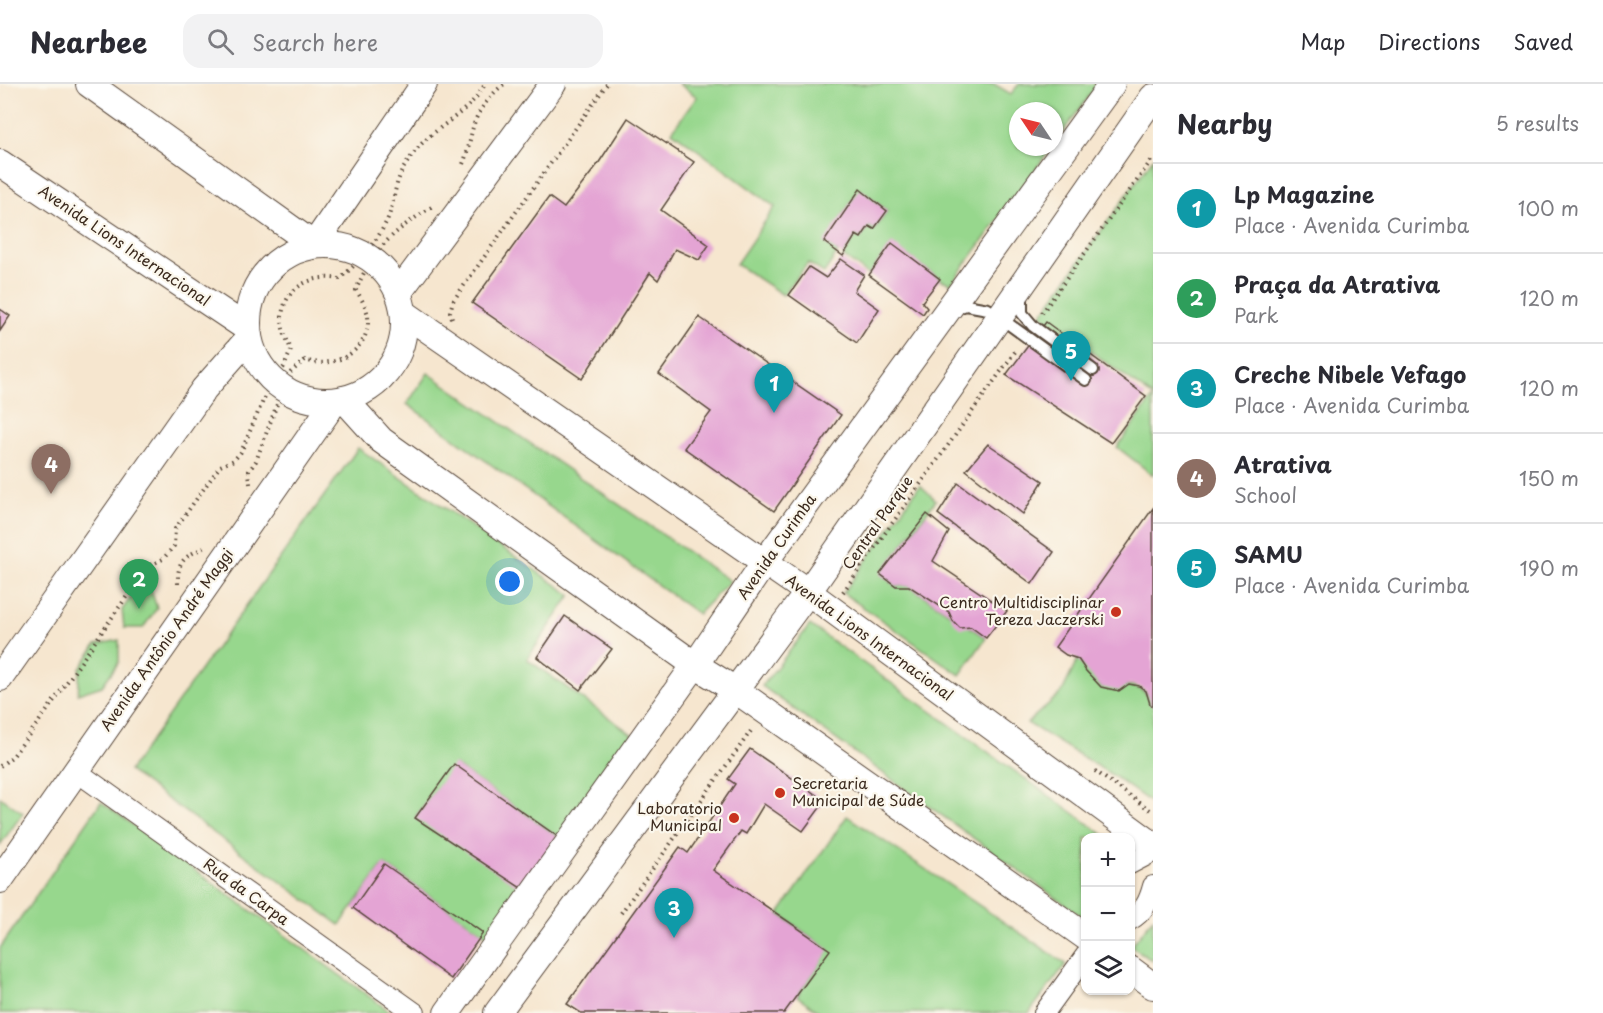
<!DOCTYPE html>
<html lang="en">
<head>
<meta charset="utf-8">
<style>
  body { margin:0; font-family:"Playpen Sans",sans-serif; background:#f2f2f3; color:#2b2b33 }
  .controls { position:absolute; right:18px; bottom:18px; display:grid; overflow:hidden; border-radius:12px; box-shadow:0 2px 4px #0004 }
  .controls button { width:54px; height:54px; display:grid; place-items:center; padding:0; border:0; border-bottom:2px solid #e1e1e2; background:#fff; color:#2b2b33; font:30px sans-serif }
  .compass { position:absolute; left:1009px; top:18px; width:54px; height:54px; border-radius:50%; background:#fff; box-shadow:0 2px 4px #0004; rotate:305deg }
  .you { position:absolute; left:510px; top:498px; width:21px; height:21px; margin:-15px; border:4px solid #fff; border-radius:50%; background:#1a73e8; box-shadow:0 0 0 9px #1a73e833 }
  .badge { display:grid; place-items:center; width:39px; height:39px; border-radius:50%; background:#c8321e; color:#fff; font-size:20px; font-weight:700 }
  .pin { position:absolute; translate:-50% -50px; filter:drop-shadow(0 2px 3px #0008) }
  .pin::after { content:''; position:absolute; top:32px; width:21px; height:18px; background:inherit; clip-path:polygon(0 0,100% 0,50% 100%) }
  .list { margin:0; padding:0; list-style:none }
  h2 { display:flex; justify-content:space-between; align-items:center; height:78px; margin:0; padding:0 24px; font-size:26px }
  h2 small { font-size:20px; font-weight:400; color:#7c7c81 }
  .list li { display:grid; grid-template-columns:39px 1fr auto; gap:18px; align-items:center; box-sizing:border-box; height:90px; padding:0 24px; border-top:2px solid #e1e1e2 }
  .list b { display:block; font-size:22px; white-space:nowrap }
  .list p { margin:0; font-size:20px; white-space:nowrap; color:#7c7c81 }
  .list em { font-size:20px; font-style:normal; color:#7c7c81 }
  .icon { flex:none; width:33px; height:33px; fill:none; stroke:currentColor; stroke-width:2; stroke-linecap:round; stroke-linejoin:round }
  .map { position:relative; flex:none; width:1153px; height:929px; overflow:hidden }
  header { display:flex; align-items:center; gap:36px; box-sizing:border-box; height:84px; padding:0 30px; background:#fff; border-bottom:2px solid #e1e1e2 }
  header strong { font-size:28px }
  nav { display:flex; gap:33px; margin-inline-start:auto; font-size:21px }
  .search { width:420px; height:54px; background:#f2f2f3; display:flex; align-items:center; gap:15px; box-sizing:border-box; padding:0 21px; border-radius:18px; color:#7c7c81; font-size:22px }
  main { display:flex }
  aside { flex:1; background:#fff }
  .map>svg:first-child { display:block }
  .green { fill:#97d78d; stroke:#698056; stroke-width:1.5 }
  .building { fill:#e4a4d4 }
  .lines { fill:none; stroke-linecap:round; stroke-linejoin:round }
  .service-casing { stroke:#574639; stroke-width:14 }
  .minor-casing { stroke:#574639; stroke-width:22 }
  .tertiary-casing { stroke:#574639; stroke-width:28 }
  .path { stroke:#574639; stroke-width:4; stroke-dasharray:1.5 4.5; stroke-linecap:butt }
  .service { stroke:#fff; stroke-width:10 }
  .minor { stroke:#fff; stroke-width:20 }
  .tertiary { stroke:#fff; stroke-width:26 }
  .poi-dot { fill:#c8321e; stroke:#fbf7ec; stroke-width:2 }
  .labels { text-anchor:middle; stroke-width:4.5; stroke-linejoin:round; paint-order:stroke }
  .street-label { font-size:15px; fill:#3b2a1e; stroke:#fbf7ec }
  .poi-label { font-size:15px; fill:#3b2a1e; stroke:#fbf7ec; text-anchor:end }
</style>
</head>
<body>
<header>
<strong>Nearbee</strong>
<div class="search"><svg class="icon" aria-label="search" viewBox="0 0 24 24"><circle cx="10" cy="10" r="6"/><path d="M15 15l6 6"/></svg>Search here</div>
<nav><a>Map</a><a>Directions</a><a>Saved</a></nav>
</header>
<main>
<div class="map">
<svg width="1153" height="929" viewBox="0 0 1153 929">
  <rect width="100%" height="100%" fill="#fbf7ec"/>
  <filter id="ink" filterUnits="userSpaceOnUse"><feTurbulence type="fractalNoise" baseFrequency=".0167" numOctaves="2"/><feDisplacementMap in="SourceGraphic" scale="12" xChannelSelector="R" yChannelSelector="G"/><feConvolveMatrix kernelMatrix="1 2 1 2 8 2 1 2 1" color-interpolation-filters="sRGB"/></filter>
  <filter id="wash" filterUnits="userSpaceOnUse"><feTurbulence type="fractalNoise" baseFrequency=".008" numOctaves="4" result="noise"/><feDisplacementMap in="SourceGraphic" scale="24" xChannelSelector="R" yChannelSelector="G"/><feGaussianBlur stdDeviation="1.35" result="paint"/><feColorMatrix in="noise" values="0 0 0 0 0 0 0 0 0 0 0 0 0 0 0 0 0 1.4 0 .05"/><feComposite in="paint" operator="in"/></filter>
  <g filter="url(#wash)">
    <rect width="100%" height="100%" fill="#f6e6cf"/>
    <g class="green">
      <path d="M679,0H994L1011,10L1019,0H1098L1054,60V27H1018V63H1052L951,200L940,195L892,160L869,191L843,172L856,151L861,154L869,142L875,145L887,127L860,105L825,158L838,168L824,189L808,179L783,211L736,180L775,123L672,47L697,13Z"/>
      <path d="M1153,74V391L1117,363L1153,313L1041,231Z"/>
      <path d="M428,289L730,497L698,530L407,320Z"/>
      <path d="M358,364L571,511L527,575L633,651L561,755L455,681L416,732L524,806L490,854L384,780L340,841L129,687Z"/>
      <path d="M920,401L936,416L881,490L896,502H909L986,554L960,591L843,509Z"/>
      <path d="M151,506L157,524L143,544H124L122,526L134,509Z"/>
      <path d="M810,541L1107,753L1086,754V830L1083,833L762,602Z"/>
      <path d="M119,556V578L102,602L78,610L80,585L96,561Z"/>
      <path d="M1078,575L1101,603C1123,601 1140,597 1153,618V720L1112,691L1027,639L1062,608Z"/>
      <path d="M0,713L23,729L0,761Z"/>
      <path d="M101,718L392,929H0V864Z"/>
      <path d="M847,732L1066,880L1029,929H821L797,912L829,866L779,830Z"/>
      <path d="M1153,834V877L1131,862Z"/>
    </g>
    <g id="blocks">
      <g class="building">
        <path d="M628,34L694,78L661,126L709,161L699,176L675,165L658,196L650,189L582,295L472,219L549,113L564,124L598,80Z"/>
        <path d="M860,105L887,127L874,145L869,142L861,154L856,151L843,172L824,158Z"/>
        <path d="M892,159L940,195L922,218L927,224L923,230L869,191Z"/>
        <path d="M841,175L864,191L854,207L879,225L857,259L789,211L809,183L826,194Z"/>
        <path d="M0,225L10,232L0,247Z"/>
        <path d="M699,233L841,331L774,427L684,364L711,328L659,290Z"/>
        <path d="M1046,238L1146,312L1111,359L1006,291Z"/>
        <path d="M988,360L1043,397L1023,430L966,386Z"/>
        <path d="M958,399L1054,468L1032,500L938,430Z"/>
        <path d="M1153,424V623L1150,620L1146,607L1139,602L1129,600L1119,607L1101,603L1086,587L1078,575L1066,571L1055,563Z"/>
        <path d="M927,430L949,448L933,477L1007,527L986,554L971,543L960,544L953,537L949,528L909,502H896L880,490Z"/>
        <path d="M565,532L612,565L580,606L537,573Z"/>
        <path d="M750,665L825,717L803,747L764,720L746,750L741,747L713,786L830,866L784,929H581L567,920L680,763L688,769L735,700L728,695Z"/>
        <path d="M454,680L561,755L524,806L415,734Z"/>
        <path d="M384,780L483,849L451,895L353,824Z"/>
      </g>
    </g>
  </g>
  <g filter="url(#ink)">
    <use href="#blocks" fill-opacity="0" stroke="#574639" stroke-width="1.5"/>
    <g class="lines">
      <defs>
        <g id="service">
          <path d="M1022,210V229L1033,242L1093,286"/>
          <path d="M955,225L966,221L988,225L1086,296"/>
        </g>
        <g id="minor">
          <path d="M76,687L415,929"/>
          <path d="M1130,780L1153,768"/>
          <path d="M1130,836C1144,828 1149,817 1153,802"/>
          <path d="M1044,929L1086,871"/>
        </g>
        <g id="tertiary">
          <path d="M89,0L314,161"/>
          <path d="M0,79L248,245"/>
          <circle cx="326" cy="239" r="78"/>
          <path d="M314,161L424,0"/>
          <path d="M399,208L553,0"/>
          <path d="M404,229L808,508L1153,761"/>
          <path d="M344,315L381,356L695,581L737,607L1086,853"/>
          <path d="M0,594L204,305L249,254"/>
          <path d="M0,796L335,317"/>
          <path d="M1130,885L1153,902"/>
          <path d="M447,929L695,581L764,479L1112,0"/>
          <path d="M497,929L808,508L1153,13"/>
        </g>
      </defs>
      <use href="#service" class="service-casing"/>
      <use href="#minor" class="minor-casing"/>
      <use href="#tertiary" class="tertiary-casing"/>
      <g class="path">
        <path d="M463,80C469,66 470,51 475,37C479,26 495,5 505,0"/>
        <path d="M1042,229L1153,74"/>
        <path d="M452,234L450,228L453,217L607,0"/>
        <path d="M250,400L249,387L256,377L283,304L291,288L305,276C334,286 371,267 368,232C366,222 361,214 356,206C374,163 394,147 433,122"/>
        <path d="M178,500C177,478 184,472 204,464"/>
        <path d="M843,508L1017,265"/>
        <path d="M0,682L13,672L46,628L148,482L163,475L174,462L175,445L220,382L234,376L241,368L272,296L284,283L291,266C288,257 283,249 282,239C280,206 310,189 339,195C359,179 378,157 388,134C393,122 394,107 399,94C401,86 408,78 413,70C433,42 469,31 485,0"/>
        <path d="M1095,687L1153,728"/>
        <path d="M621,829L753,644"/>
      </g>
      <use href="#service" class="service"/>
      <use href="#minor" class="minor"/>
      <use href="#tertiary" class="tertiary"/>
    </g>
  </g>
  <g class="poi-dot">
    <circle cx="1116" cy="528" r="6"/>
    <circle cx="780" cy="709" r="6"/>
    <circle cx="734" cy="734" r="6"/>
  </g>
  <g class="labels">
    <g class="street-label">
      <text transform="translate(124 162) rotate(34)" y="5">Avenida Lions Internacional</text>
      <text transform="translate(878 439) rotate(-55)" y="5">Central Parque</text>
      <text transform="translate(777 463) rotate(-55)" y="5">Avenida Curimba</text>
      <text transform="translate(869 554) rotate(36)" y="5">Avenida Lions Internacional</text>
      <text transform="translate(167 556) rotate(-55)" y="5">Avenida Antônio André Maggi</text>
      <text transform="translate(246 808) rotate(36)" y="5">Rua da Carpa</text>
    </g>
    <g class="poi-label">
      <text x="1104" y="524">Centro Multidisciplinar<tspan x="1104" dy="17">Tereza Jaczerski</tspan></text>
      <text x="792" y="705" text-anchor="start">Secretaria<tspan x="792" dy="17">Municipal de Súde</tspan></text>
      <text x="722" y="730">Laboratorio<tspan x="722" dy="17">Municipal</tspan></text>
    </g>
  </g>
</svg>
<div class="controls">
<button>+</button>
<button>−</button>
<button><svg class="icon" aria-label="layers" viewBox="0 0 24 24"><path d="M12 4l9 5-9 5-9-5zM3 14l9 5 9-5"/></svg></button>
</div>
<svg class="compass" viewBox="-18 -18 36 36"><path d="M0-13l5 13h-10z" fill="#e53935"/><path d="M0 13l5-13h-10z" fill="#7c7c81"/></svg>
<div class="you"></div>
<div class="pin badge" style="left:774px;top:329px;background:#0f9aa8">1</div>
<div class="pin badge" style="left:139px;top:525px;background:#2e9e5b">2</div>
<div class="pin badge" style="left:674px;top:854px;background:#0f9aa8">3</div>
<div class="pin badge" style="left:51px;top:410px;background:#8d6e63">4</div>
<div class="pin badge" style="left:1071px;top:297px;background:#0f9aa8">5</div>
</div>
<aside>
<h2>Nearby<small>5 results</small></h2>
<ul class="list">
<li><span class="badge" style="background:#0f9aa8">1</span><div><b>Lp Magazine</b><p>Place · Avenida Curimba</p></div><em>100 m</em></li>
<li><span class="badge" style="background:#2e9e5b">2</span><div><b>Praça da Atrativa</b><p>Park</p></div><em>120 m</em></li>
<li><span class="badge" style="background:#0f9aa8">3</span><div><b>Creche Nibele Vefago</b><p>Place · Avenida Curimba</p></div><em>120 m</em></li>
<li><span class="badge" style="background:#8d6e63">4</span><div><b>Atrativa</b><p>School</p></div><em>150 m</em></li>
<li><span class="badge" style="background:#0f9aa8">5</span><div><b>SAMU</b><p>Place · Avenida Curimba</p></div><em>190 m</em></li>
</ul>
</aside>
</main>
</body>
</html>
